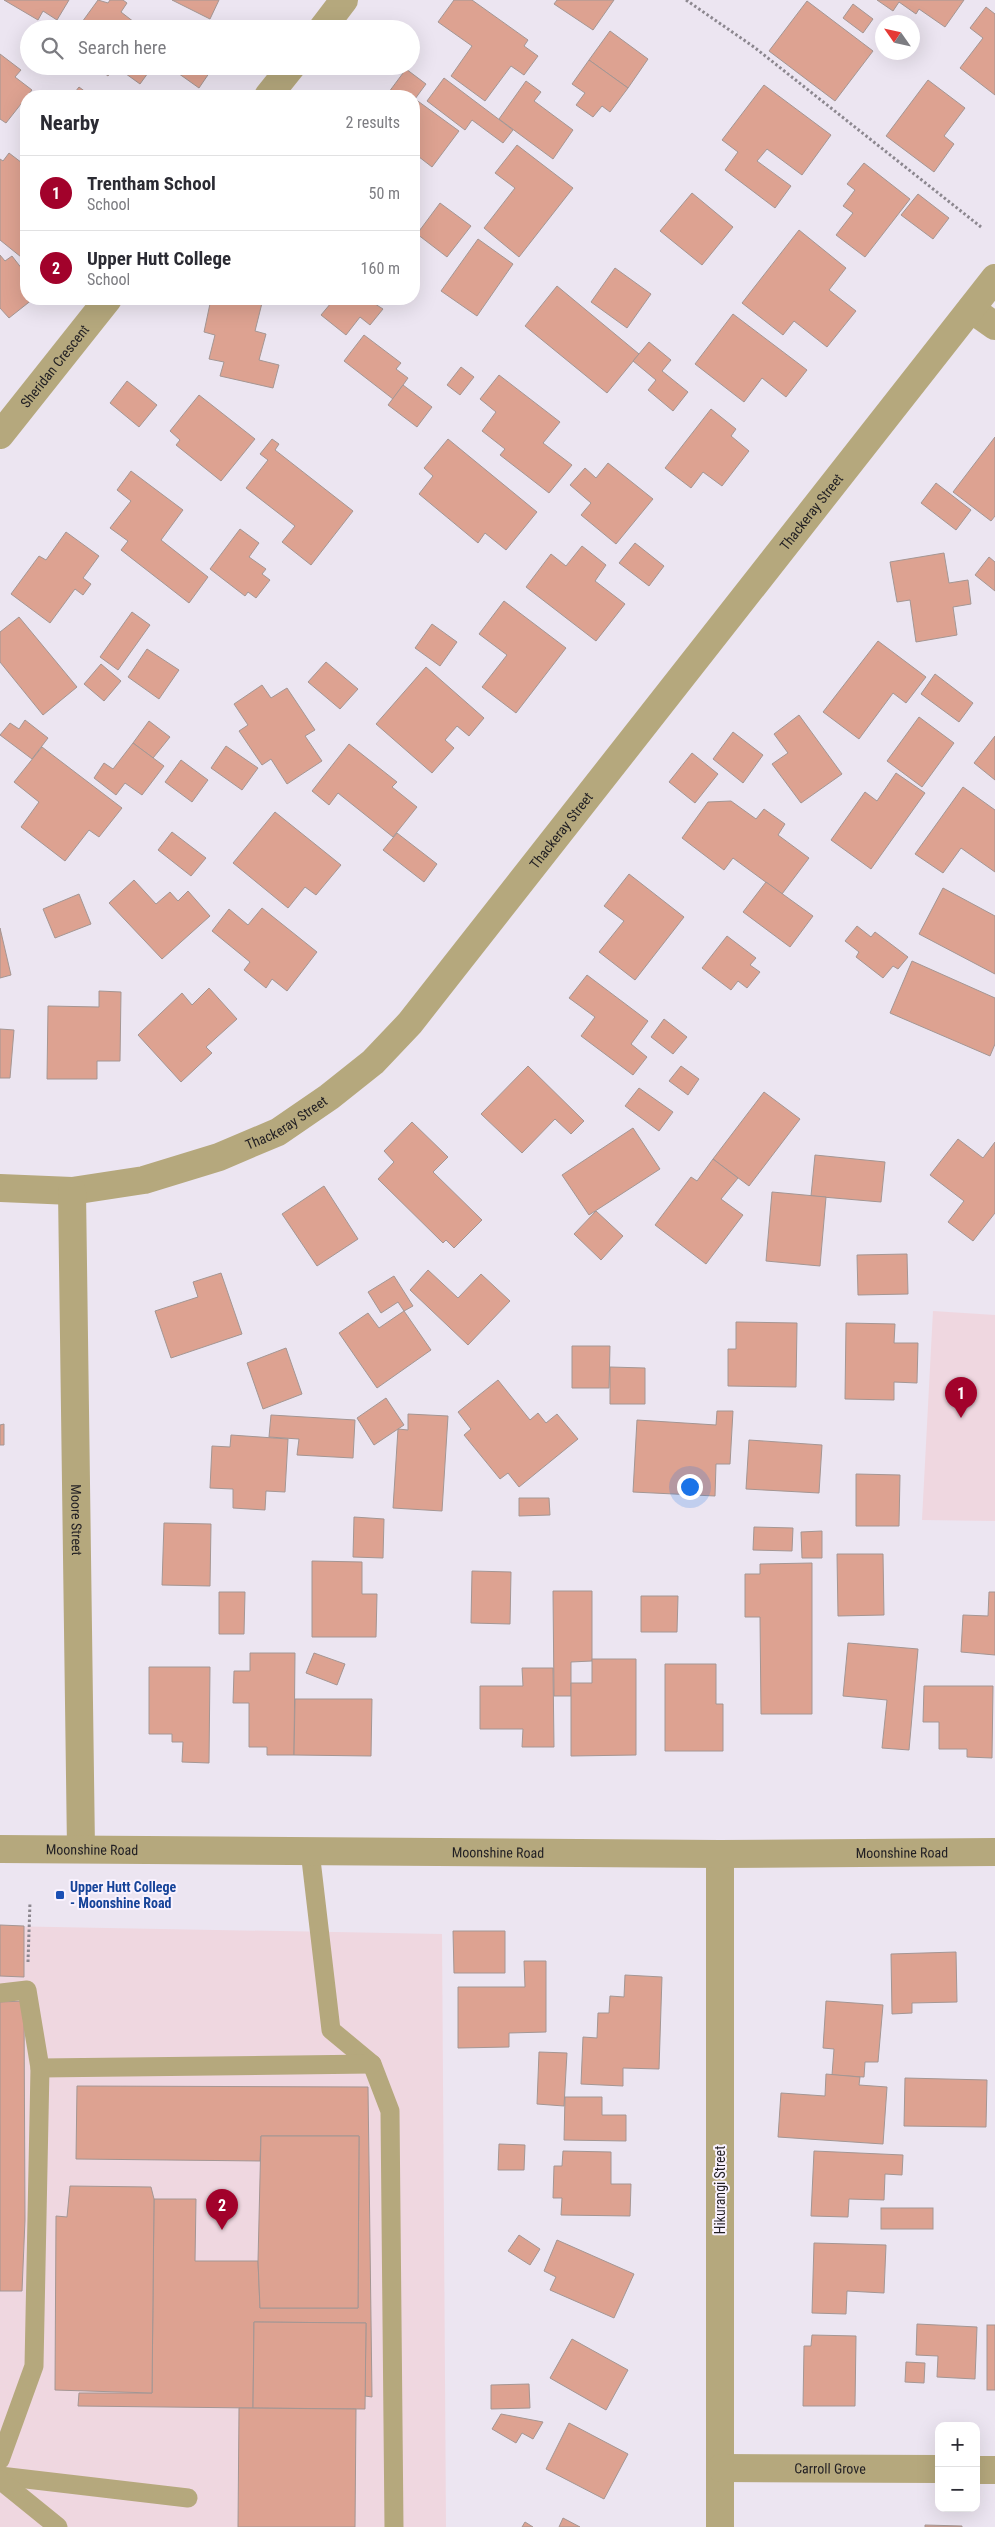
<!DOCTYPE html>
<html lang="en">
<head>
<meta charset="utf-8">
<style>
  body { margin:0; font-family:"Roboto Condensed",sans-serif; background:#f2f2f3; color:#2b2b33 }
  .controls { position:absolute; right:15px; bottom:15px; display:grid; overflow:hidden; border-radius:10px; box-shadow:0 5px 20px #0002 }
  .controls button { width:45px; height:45px; display:grid; place-items:center; padding:0; border:0; border-bottom:1px solid #e1e1e2; background:#fff; color:#2b2b33; font:25px sans-serif }
  .compass { position:absolute; left:875px; top:15px; width:45px; height:45px; border-radius:50%; background:#fff; box-shadow:0 5px 20px #0002; rotate:304deg }
  .you { position:absolute; left:689px; top:1486px; width:18px; height:18px; margin:-12px; border:4px solid #fff; border-radius:50%; background:#1a73e8; box-shadow:0 0 0 8px #1a73e833 }
  .badge { display:grid; place-items:center; width:32px; height:32px; border-radius:50%; background:#a2022b; color:#fff; font-size:16px; font-weight:700 }
  .pin { position:absolute; translate:-50% -41px; filter:drop-shadow(0 1px 2px #0008) }
  .pin::after { content:''; position:absolute; top:26px; width:18px; height:15px; background:inherit; clip-path:polygon(0 0,100% 0,50% 100%) }
  .list { margin:0; padding:0; list-style:none }
  h2 { display:flex; justify-content:space-between; align-items:center; height:65px; margin:0; padding:0 20px; font-size:21px }
  h2 small { font-size:16px; font-weight:400; color:#7c7c81 }
  .list li { display:grid; grid-template-columns:32px 1fr auto; gap:15px; align-items:center; box-sizing:border-box; height:75px; padding:0 20px; border-top:1px solid #e1e1e2 }
  .list b { display:block; font-size:19px; white-space:nowrap }
  .list p { margin:0; font-size:16px; white-space:nowrap; color:#7c7c81 }
  .list em { font-size:16px; font-style:normal; color:#7c7c81 }
  .icon { flex:none; width:28px; height:28px; fill:none; stroke:currentColor; stroke-width:2; stroke-linecap:round; stroke-linejoin:round }
  .map { position:relative; flex:none; width:995px; height:2527px; overflow:hidden }
  .search { position:absolute; background:#fff; box-shadow:0 5px 20px #0002; left:20px; top:20px; width:400px; height:55px; display:flex; align-items:center; gap:12px; box-sizing:border-box; padding:0 18px; border-radius:28px; color:#7c7c81; font-size:19px }
  .panel { position:absolute; background:#fff; box-shadow:0 5px 20px #0002; left:20px; top:90px; width:400px; height:215px; border-radius:20px }
  .map>svg:first-child { display:block }
  .education { fill:#efd7e0 }
  .building { fill:#dda291; stroke:#a49693 }
  .lines { fill:none; stroke-linecap:round; stroke-linejoin:round }
  .path { stroke:#8c878f; stroke-width:3; stroke-dasharray:2.5 2.5; stroke-linecap:butt }
  .service { stroke:#b5a87d; stroke-width:19 }
  .minor { stroke:#b5a87d; stroke-width:28 }
  .tertiary { stroke:#b5a87d; stroke-width:28 }
  .transit-dot { fill:#1a4fb4; stroke:#f9f2fe; stroke-width:2 }
  .labels { text-anchor:middle; stroke-width:4; stroke-linejoin:round; paint-order:stroke }
  .street-label { font-size:14px; fill:#211f23; stroke:#f9f2fe }
  .transit-label { font-size:14px; font-weight:bold; fill:#164399; stroke:#f9f2fe; text-anchor:start }
</style>
</head>
<body>
<div class="map">
<svg width="995" height="2527" viewBox="0 0 995 2527">
  <rect width="100%" height="100%" fill="#ece5f1"/>
  <g class="education">
    <path d="M933,1311L995,1315V1521L922,1520Z"/>
    <path d="M0,1926L442,1934L446,2527H0Z"/>
  </g>
  <g class="building">
    <path d="M4,0H69L57,20L43,11L38,20Z"/>
    <path d="M98,0L108,3L110,0H123L127,3L121,12L143,29H77Z"/>
    <path d="M172,0H219L210,19Z"/>
    <path d="M454,0H472L528,40L524,46L538,56L524,75L511,66L485,101L451,76L472,46L438,22Z"/>
    <path d="M557,0H614L593,30L554,4Z"/>
    <path d="M877,0H964L945,27L919,9L916,14L899,2L893,11Z"/>
    <path d="M807,1L873,51L835,101L769,51Z"/>
    <path d="M853,4L873,19L863,33L843,18Z"/>
    <path d="M986,7L995,14V95L960,68L983,38L970,28Z"/>
    <path d="M610,31L648,59L628,88L589,60Z"/>
    <path d="M0,54L21,70L15,77L32,90L6,123L0,119Z"/>
    <path d="M589,60L628,88L610,112L602,106L593,117L576,105L585,93L572,84Z"/>
    <path d="M95,66H115L108,76Z"/>
    <path d="M115,66H153L140,84Z"/>
    <path d="M168,66H214L199,88Z"/>
    <path d="M406,69L426,84L415,99L459,131L432,167L414,153V96H386Z"/>
    <path d="M444,78L513,130L503,143L472,120L465,130L427,101Z"/>
    <path d="M928,80L965,108L944,136L954,144L934,172L886,136Z"/>
    <path d="M526,81L541,92L534,101L573,130L553,159L499,119Z"/>
    <path d="M764,85L831,135L802,175L767,149L757,161L791,186L775,208L725,170L738,152L722,140Z"/>
    <path d="M79,87L91,96H72Z"/>
    <path d="M517,145L573,188L519,257L484,228L515,188L495,173Z"/>
    <path d="M9,153L26,166V261L0,240V159L3,161Z"/>
    <path d="M864,163L910,199L865,257L836,235L853,213L843,206L855,190L847,184Z"/>
    <path d="M692,193L733,227L702,265L660,231Z"/>
    <path d="M918,194L949,218L933,239L901,215Z"/>
    <path d="M440,203L471,226L447,257L417,234Z"/>
    <path d="M414,223L420,228L414,238Z"/>
    <path d="M799,230L846,268L829,290L856,311L827,347L794,321L783,335L742,303Z"/>
    <path d="M478,239L513,264L477,316L441,291Z"/>
    <path d="M0,255L5,261L12,256L26,274V299H33L9,318L0,308Z"/>
    <path d="M615,268L651,294L627,328L591,302Z"/>
    <path d="M557,286L639,354L607,393L525,326Z"/>
    <path d="M211,299H242L262,303L255,331L266,334L259,360L279,365L273,388L220,376L224,362L209,359L215,335L204,332Z"/>
    <path d="M326,299H374L372,302L383,309L370,325L360,317L346,335L321,315L331,303Z"/>
    <path d="M733,314L807,370L786,397L762,378L744,402L695,364Z"/>
    <path d="M364,335L401,363L396,369L408,378L393,399L344,361Z"/>
    <path d="M649,342L671,360L662,371L688,392L673,411L648,390L656,380L633,361Z"/>
    <path d="M461,367L474,377L460,395L447,385Z"/>
    <path d="M499,375L560,422L543,443L572,465L549,493L500,455L505,449L482,431L496,412L480,399Z"/>
    <path d="M127,381L157,405L139,427L110,403Z"/>
    <path d="M403,385L432,407L417,427L388,405Z"/>
    <path d="M199,395L255,439L221,481L176,445L180,440L170,431Z"/>
    <path d="M711,409L736,429L731,436L749,451L722,486L703,472L691,488L665,468Z"/>
    <path d="M995,437V516L991,521L953,492Z"/>
    <path d="M272,439L279,444L275,450L353,511L311,565L282,542L295,526L246,488L268,460L260,454Z"/>
    <path d="M448,439L537,512L506,550L485,533L478,543L419,494L433,476L424,468Z"/>
    <path d="M608,463L653,499L616,544L581,515L591,503L570,485L585,468L596,478Z"/>
    <path d="M131,471L183,510L161,540L208,577L189,603L121,550L128,541L110,528L131,501L117,490Z"/>
    <path d="M936,483L971,510L956,530L921,503Z"/>
    <path d="M240,529L259,543L249,557L266,569L262,574L270,580L256,598L248,592L245,596L210,569Z"/>
    <path d="M66,532L99,556L83,578L91,584L83,595L75,589L50,623L11,594L39,556L46,560Z"/>
    <path d="M635,543L664,566L649,586L619,563Z"/>
    <path d="M582,546L606,565L595,581L625,604L596,641L526,587L551,554L566,566Z"/>
    <path d="M944,553L949,583L968,580L971,604L953,607L957,635L916,642L910,600L897,602L890,562Z"/>
    <path d="M989,557L995,562V591L975,575Z"/>
    <path d="M504,601L566,648L516,713L482,687L507,655L479,634Z"/>
    <path d="M132,612L150,625L118,670L100,657Z"/>
    <path d="M19,617L77,687L43,715L0,662V632Z"/>
    <path d="M432,624L457,642L440,666L415,648Z"/>
    <path d="M878,641L926,677L906,703L893,693L859,739L823,712Z"/>
    <path d="M147,649L179,670L159,699L128,677Z"/>
    <path d="M326,662L358,689L340,709L308,682Z"/>
    <path d="M101,664L121,681L104,701L84,684Z"/>
    <path d="M426,667L484,718L469,736L457,726L445,740L454,748L432,773L376,724Z"/>
    <path d="M935,674L973,703L959,722L921,694Z"/>
    <path d="M262,685L271,698L287,688L315,730L305,736L322,761L287,784L271,759L262,765L239,731L248,725L234,704Z"/>
    <path d="M799,715L842,774L801,803L772,764L788,753L774,734Z"/>
    <path d="M919,717L954,743L922,787L887,761Z"/>
    <path d="M25,720L48,738L32,759L0,735L10,723L19,729Z"/>
    <path d="M149,721L170,737L153,758L133,743Z"/>
    <path d="M733,732L763,755L743,783L713,759Z"/>
    <path d="M995,736V780L974,763Z"/>
    <path d="M133,743L164,766L142,795L125,783L116,795L94,778L104,763L113,769Z"/>
    <path d="M349,744L397,782L392,787L417,807L393,837L338,793L329,805L312,791Z"/>
    <path d="M226,746L258,768L242,790L211,768Z"/>
    <path d="M42,747L122,808L99,837L89,830L65,861L21,827L39,802L14,782Z"/>
    <path d="M692,753L718,774L695,803L669,782Z"/>
    <path d="M181,760L208,780L192,802L165,782Z"/>
    <path d="M896,773L925,793L871,869L831,840L865,792L877,801Z"/>
    <path d="M963,787L995,810V872L961,848L943,873L915,854Z"/>
    <path d="M731,801L756,819L764,809L785,824L778,835L809,858L782,894L733,858L724,870L682,838L708,802Z"/>
    <path d="M275,812L341,865L316,895L305,887L288,908L233,863Z"/>
    <path d="M172,832L206,858L191,876L158,850Z"/>
    <path d="M397,833L437,864L424,882L383,850Z"/>
    <path d="M629,874L684,917L635,980L599,952L624,921L604,906Z"/>
    <path d="M134,880L156,904L170,892L178,901L188,891L210,916L162,959L109,903Z"/>
    <path d="M766,882L813,916L790,947L743,912Z"/>
    <path d="M943,888L995,916V974L919,934Z"/>
    <path d="M79,894L91,924L55,938L43,909Z"/>
    <path d="M262,908L317,952L287,991L272,979L266,988L244,970L250,962L212,931L229,909L248,925Z"/>
    <path d="M857,926L871,937L875,932L908,957L898,969L893,966L883,978L856,957L859,952L845,941Z"/>
    <path d="M0,928L11,975L0,978Z"/>
    <path d="M727,936L756,958L750,965L760,972L747,988L738,981L731,990L702,968Z"/>
    <path d="M912,961L995,998V1044L990,1056L890,1013Z"/>
    <path d="M587,975L648,1021L631,1044L647,1057L633,1075L581,1036L595,1017L569,998Z"/>
    <path d="M209,988L237,1019L206,1047L212,1053L181,1082L138,1035L182,993L192,1005Z"/>
    <path d="M99,991L121,992L120,1061H97V1079H47L48,1006L99,1007Z"/>
    <path d="M664,1019L687,1037L673,1054L651,1037Z"/>
    <path d="M0,1029L14,1030L10,1078H0Z"/>
    <path d="M528,1066L584,1121L571,1134L555,1119L522,1153L481,1114Z"/>
    <path d="M681,1066L699,1079L688,1095L669,1081Z"/>
    <path d="M639,1088L673,1112L659,1131L625,1106Z"/>
    <path d="M764,1092L800,1119L749,1186L713,1159Z"/>
    <path d="M412,1122L448,1157L433,1172L482,1220L454,1248L446,1240L443,1243L378,1179L394,1162L384,1151Z"/>
    <path d="M633,1128L660,1169L589,1215L562,1175Z"/>
    <path d="M958,1139L983,1158L995,1142V1213L973,1241L948,1222L964,1201L930,1175Z"/>
    <path d="M815,1155L885,1162L881,1202L811,1196Z"/>
    <path d="M713,1159L738,1178L721,1199L743,1215L706,1264L655,1225L691,1177L697,1181Z"/>
    <path d="M324,1186L358,1239L317,1266L282,1214Z"/>
    <path d="M772,1192L826,1197L820,1266L766,1261Z"/>
    <path d="M596,1211L623,1236L601,1260L574,1234Z"/>
    <path d="M907,1254L908,1294L858,1295L857,1255Z"/>
    <path d="M428,1270L458,1298L481,1274L510,1301L468,1345L410,1290Z"/>
    <path d="M221,1273L242,1334L171,1358L155,1311L198,1297L193,1282Z"/>
    <path d="M394,1276L413,1306L404,1311L398,1302L381,1313L368,1292Z"/>
    <path d="M404,1311L431,1350L377,1388L339,1333L368,1313L379,1328Z"/>
    <path d="M736,1322L797,1323L796,1387L728,1386V1349H736Z"/>
    <path d="M846,1323L895,1324L894,1343H918L917,1383L894,1382V1400L845,1399Z"/>
    <path d="M572,1346H610L609,1388H572Z"/>
    <path d="M286,1348L302,1394L263,1409L247,1363Z"/>
    <path d="M610,1367L645,1368V1404H610Z"/>
    <path d="M498,1380L530,1420L538,1413L546,1423L557,1414L578,1439L519,1487L508,1473L500,1479L464,1435L471,1429L458,1412Z"/>
    <path d="M386,1398L404,1425L374,1445L357,1418Z"/>
    <path d="M717,1411H733L730,1464H716L715,1496L633,1492L637,1420L716,1425Z"/>
    <path d="M408,1414L448,1416L442,1511L393,1508L398,1429L408,1430Z"/>
    <path d="M271,1415L355,1420L353,1458L297,1455L299,1439L269,1437Z"/>
    <path d="M4,1424V1445H0V1425Z"/>
    <path d="M231,1435L288,1439L285,1492L266,1491L265,1510L233,1508V1489L210,1488L212,1446L230,1447Z"/>
    <path d="M749,1440L822,1445L819,1493L746,1489Z"/>
    <path d="M856,1474L900,1475L899,1526H856Z"/>
    <path d="M519,1498H549L550,1515L519,1516Z"/>
    <path d="M354,1517L384,1519L383,1558L353,1557Z"/>
    <path d="M164,1523L211,1524L210,1586L162,1585Z"/>
    <path d="M754,1527L793,1528L792,1551L753,1550Z"/>
    <path d="M822,1531V1558H802L801,1532Z"/>
    <path d="M837,1554H883L884,1615L838,1616Z"/>
    <path d="M312,1561L362,1562V1594H377L376,1637H312Z"/>
    <path d="M812,1563V1714H761L760,1617H745V1574H760V1564Z"/>
    <path d="M472,1571L511,1572L510,1624L471,1623Z"/>
    <path d="M553,1591H592V1661L571,1662V1696H554Z"/>
    <path d="M219,1592H245L244,1634H219Z"/>
    <path d="M989,1592H995V1655L961,1652L963,1615L988,1616Z"/>
    <path d="M641,1596H678L677,1632H641Z"/>
    <path d="M848,1643L918,1649L909,1750L882,1748L887,1700L843,1696Z"/>
    <path d="M250,1653H295L294,1755H267V1747H249V1703H233L234,1671H250Z"/>
    <path d="M314,1653L345,1664L337,1685L306,1673Z"/>
    <path d="M592,1659H636V1755L571,1756V1683H592Z"/>
    <path d="M665,1664H716V1704H723V1751H665Z"/>
    <path d="M149,1667H210L209,1763L182,1762L183,1742H172V1734H149Z"/>
    <path d="M522,1668H553L554,1747H522L523,1729H480V1686H523Z"/>
    <path d="M924,1686H993L992,1758L967,1757V1749H939V1722H923Z"/>
    <path d="M295,1699H372L371,1756L294,1755Z"/>
    <path d="M0,1925L24,1926V1977L0,1976Z"/>
    <path d="M453,1931H505V1973H454Z"/>
    <path d="M956,1952L957,2002L912,2003V2013L892,2014L891,1954Z"/>
    <path d="M524,1961H546V2032L509,2033V2047L458,2048V1987H525Z"/>
    <path d="M625,1975L662,1977L659,2069L623,2068V2086L581,2084L583,2037L597,2038L598,2013H609L610,1996L624,1997Z"/>
    <path d="M24,2001L25,2220L22,2291H0V2002Z"/>
    <path d="M826,2001L883,2005L878,2062H865L864,2077L832,2075L834,2049L823,2048Z"/>
    <path d="M539,2052L567,2053L564,2106L537,2104Z"/>
    <path d="M826,2074L860,2077L859,2085L887,2087L883,2144L778,2137L781,2093L825,2096Z"/>
    <path d="M905,2078L987,2080L986,2127L904,2126Z"/>
    <path d="M77,2086L368,2087L372,2397L365,2396L366,2323L254,2322L253,2408L78,2406L79,2393H152L154,2199H196L195,2261H258L260,2308H358L359,2136H261L260,2161L76,2159Z"/>
    <path d="M565,2097H602V2115H626V2141L564,2140Z"/>
    <path d="M261,2136H359L358,2308H260L258,2261Z"/>
    <path d="M499,2144L525,2145L524,2170H498Z"/>
    <path d="M563,2151L611,2152V2184H631L630,2216L561,2215L562,2198H553L554,2166H562Z"/>
    <path d="M814,2151L903,2155L902,2175L885,2174L884,2200L849,2199L848,2217L811,2216Z"/>
    <path d="M70,2186L151,2187L154,2199L152,2393L55,2390L56,2216L67,2217Z"/>
    <rect x="881" y="2208" width="52" height="21"/>
    <path d="M519,2235L540,2249L530,2265L508,2251Z"/>
    <path d="M557,2240L634,2274L614,2318L550,2290L556,2277L544,2271Z"/>
    <path d="M814,2243L886,2245L884,2293L847,2291L846,2314L812,2313Z"/>
    <path d="M254,2322L366,2323L365,2409L253,2408Z"/>
    <path d="M917,2324L977,2327L975,2379L937,2377L938,2356L916,2355Z"/>
    <rect x="987" y="2325" width="8" height="65"/>
    <path d="M812,2335L856,2336L855,2406H803L804,2346H811Z"/>
    <path d="M572,2339L628,2370L606,2410L550,2378Z"/>
    <path d="M906,2362L925,2363L924,2383L905,2382Z"/>
    <path d="M529,2384L530,2408L491,2409V2385Z"/>
    <path d="M239,2408L356,2409L355,2527H238Z"/>
    <path d="M501,2414L543,2422L533,2439L522,2433L516,2443L492,2429Z"/>
    <path d="M569,2423L628,2454L604,2499L546,2469Z"/>
    <path d="M563,2518L580,2527H559Z"/>
    <path d="M525,2522L533,2527H522Z"/>
    <path d="M925,2525L962,2526V2527H925Z"/>
  </g>
  <g class="lines">
    <g class="path">
      <path d="M686,0L754,47L981,227"/>
      <path d="M28,1962L30,1902"/>
    </g>
    <g class="service">
      <path d="M310,1851L331,2030L372,2064L390,2111L394,2527"/>
      <path d="M0,1993L27,1990L40,2068L372,2064"/>
      <path d="M0,2460L34,2366L40,2068"/>
      <path d="M0,2476L188,2498"/>
      <path d="M0,2480L58,2527"/>
    </g>
    <g class="minor">
      <path d="M322,29L344,0"/>
      <path d="M268,96L292,66"/>
      <path d="M971,309L995,326"/>
      <path id="s1" d="M0,435L108,299"/>
      <path id="s2" d="M0,1188L72,1191L144,1180L219,1157L278,1132L329,1097L373,1062L410,1023L995,278"/>
      <path id="s3" d="M72,1191L81,1849"/>
      <path d="M720,1854V2527"/>
      <path id="s4" d="M721,2468L939,2469"/>
      <path d="M976,2470H995"/>
    </g>
    <path class="tertiary" id="s5" d="M0,1849L720,1854L995,1852"/>
  </g>
  <rect class="transit-dot" x="55" y="1890" width="10" height="10" rx="2.5"/>
  <g class="labels">
    <g class="street-label">
      <text dy="5" stroke="none"><textPath href="#s1" startOffset="88">Sheridan Crescent</textPath></text>
      <text dy="5" stroke="none"><textPath href="#s2" startOffset="1109">Thackeray Street</textPath></text>
      <text dy="5" stroke="none"><textPath href="#s2" startOffset="704">Thackeray Street</textPath></text>
      <text dy="5" stroke="none"><textPath href="#s2" startOffset="299">Thackeray Street</textPath></text>
      <text dy="5" stroke="none"><textPath href="#s3" startOffset="329">Moore Street</textPath></text>
      <text dy="5" stroke="none"><textPath href="#s5" startOffset="92">Moonshine Road</textPath></text>
      <text dy="5" stroke="none"><textPath href="#s5" startOffset="498">Moonshine Road</textPath></text>
      <text dy="5" stroke="none"><textPath href="#s5" startOffset="902">Moonshine Road</textPath></text>
      <text transform="translate(720 2190) rotate(-90)" y="5">Hikurangi Street</text>
      <text dy="5" stroke="none"><textPath href="#s4" startOffset="109">Carroll Grove</textPath></text>
    </g>
    <g class="transit-label">
      <text x="70" y="1892">Upper Hutt College<tspan x="70" dy="16">- Moonshine Road</tspan></text>
    </g>
  </g>
</svg>
<div class="controls">
<button>+</button>
<button>−</button>
</div>
<svg class="compass" viewBox="-18 -18 36 36"><path d="M0-13l5 13h-10z" fill="#e53935"/><path d="M0 13l5-13h-10z" fill="#7c7c81"/></svg>
<div class="you"></div>
<div class="pin badge" style="left:961px;top:1418px">1</div>
<div class="pin badge" style="left:222px;top:2230px">2</div>
<div class="search"><svg class="icon" aria-label="search" viewBox="0 0 24 24"><circle cx="10" cy="10" r="6"/><path d="M15 15l6 6"/></svg>Search here</div>
<section class="panel">
<h2>Nearby<small>2 results</small></h2>
<ul class="list">
<li><span class="badge">1</span><div><b>Trentham School</b><p>School</p></div><em>50 m</em></li>
<li><span class="badge">2</span><div><b>Upper Hutt College</b><p>School</p></div><em>160 m</em></li>
</ul>
</section>
</div>
</body>
</html>
